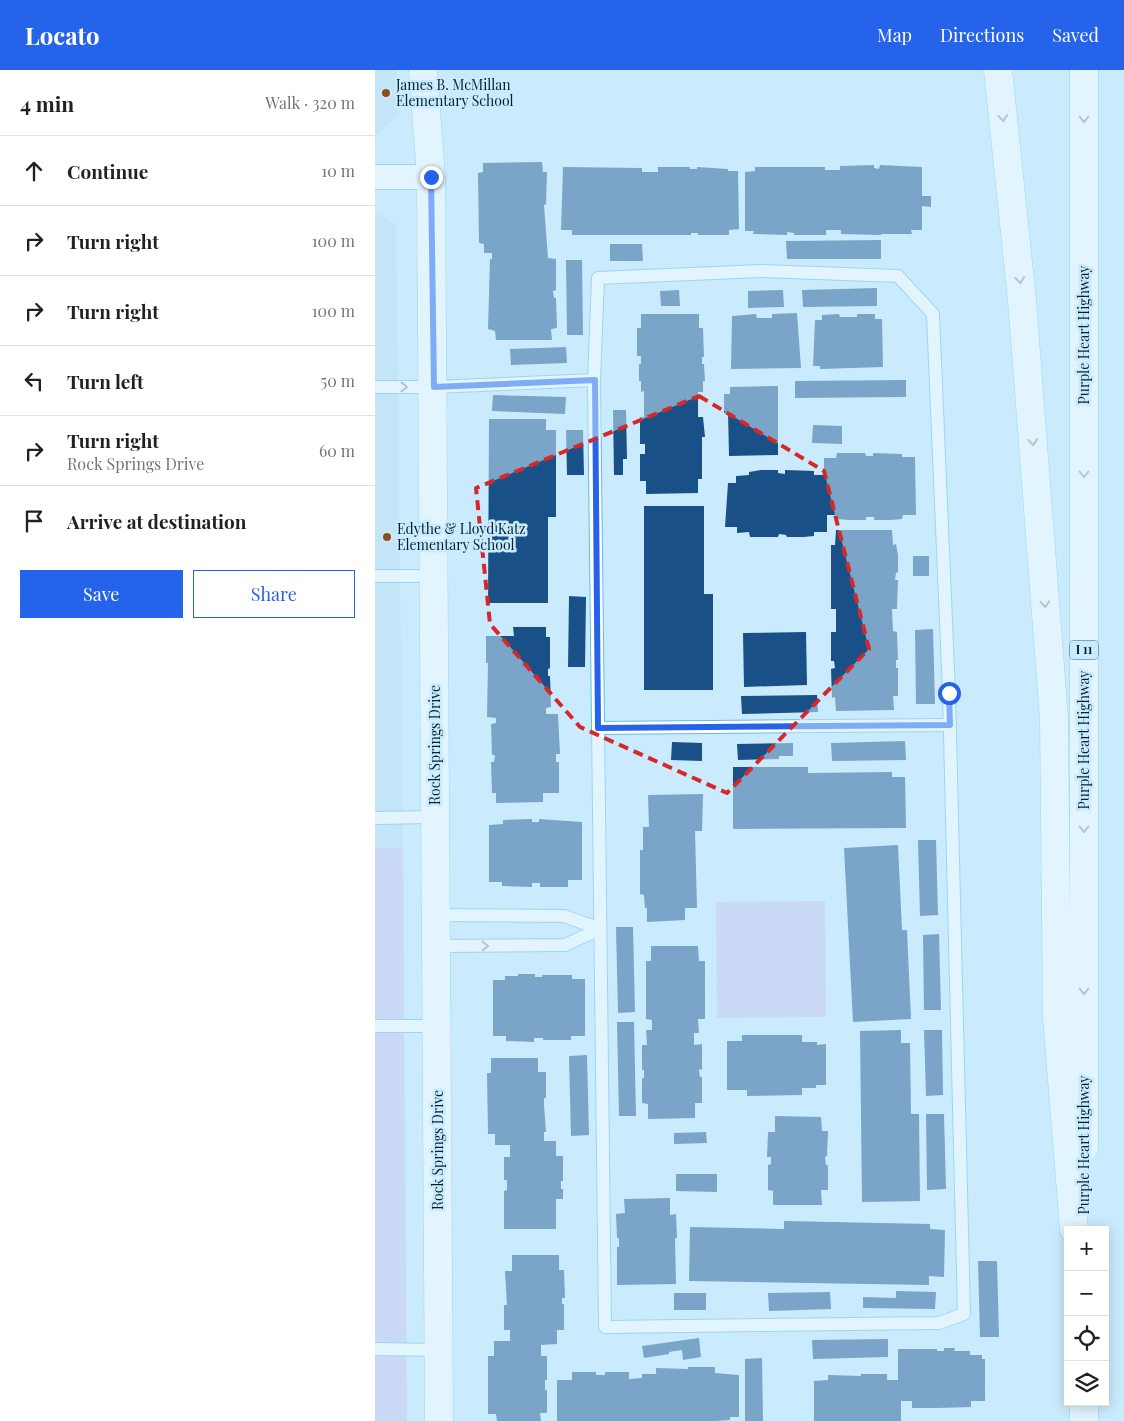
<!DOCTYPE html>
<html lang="en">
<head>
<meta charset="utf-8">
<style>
  body { margin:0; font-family:"Playfair Display",serif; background:#f2f2f2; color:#202124 }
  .controls { position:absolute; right:15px; bottom:15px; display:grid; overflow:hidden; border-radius:0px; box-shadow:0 2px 12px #0003 }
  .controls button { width:45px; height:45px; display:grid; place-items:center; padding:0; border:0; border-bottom:1px solid #e0e0e0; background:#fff; color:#202124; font:25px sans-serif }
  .stop { position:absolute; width:15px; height:15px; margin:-11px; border:4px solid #2563eb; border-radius:50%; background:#fff }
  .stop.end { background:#2563eb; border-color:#fff; box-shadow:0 1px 5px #0008 }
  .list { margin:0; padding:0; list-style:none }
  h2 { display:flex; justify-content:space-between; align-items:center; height:65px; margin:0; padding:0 20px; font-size:21px }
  h2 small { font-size:16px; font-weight:400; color:#757577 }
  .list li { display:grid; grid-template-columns:32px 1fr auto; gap:15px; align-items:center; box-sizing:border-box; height:70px; padding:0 20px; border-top:1px solid #e0e0e0 }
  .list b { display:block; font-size:19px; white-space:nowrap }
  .list p { margin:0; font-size:16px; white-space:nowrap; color:#757577 }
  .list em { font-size:16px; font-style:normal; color:#757577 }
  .actions { display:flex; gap:10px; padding:15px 20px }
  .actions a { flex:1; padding:11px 0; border:1px solid #2563eb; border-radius:0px; text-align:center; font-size:18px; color:#2563eb }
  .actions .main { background:#2563eb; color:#fff }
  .icon { flex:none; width:28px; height:28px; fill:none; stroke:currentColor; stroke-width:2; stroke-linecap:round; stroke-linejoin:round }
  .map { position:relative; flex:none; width:749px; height:1351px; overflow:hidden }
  header { display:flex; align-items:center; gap:30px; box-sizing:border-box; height:70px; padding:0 25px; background:#2563eb; color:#fff }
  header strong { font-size:24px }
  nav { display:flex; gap:28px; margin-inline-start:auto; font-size:18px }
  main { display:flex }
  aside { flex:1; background:#fff }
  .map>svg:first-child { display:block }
  .built { fill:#b8ddf1 }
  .green { fill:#cac4eb }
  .building { fill:#195088 }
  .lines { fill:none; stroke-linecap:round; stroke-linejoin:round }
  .lane-casing { stroke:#61bce9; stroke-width:14 }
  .street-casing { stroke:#61bce9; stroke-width:26 }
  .secondary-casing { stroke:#61bce9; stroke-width:29 }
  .highway-casing { stroke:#61bce9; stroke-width:29 }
  .lane { stroke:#fff; stroke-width:12 }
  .street { stroke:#fff; stroke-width:24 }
  .secondary { stroke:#fff; stroke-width:28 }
  .highway { stroke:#fff; stroke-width:28 }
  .oneway { stroke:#8e9ba1 }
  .route { stroke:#2563eb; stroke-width:6 }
  .marked { fill:none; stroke:#d62828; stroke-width:4; stroke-dasharray:10 6; stroke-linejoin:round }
  .poi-dot { fill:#8f4c1c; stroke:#caebfe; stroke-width:2 }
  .labels { text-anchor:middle; stroke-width:5; stroke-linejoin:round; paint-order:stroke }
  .shield { fill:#caebfe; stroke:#3f5e6c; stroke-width:1 }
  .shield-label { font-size:12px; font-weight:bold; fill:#03212e }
  .poi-label { font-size:14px; fill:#03212e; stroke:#caebfe; text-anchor:start }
  .street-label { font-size:14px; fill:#03212e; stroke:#caebfe }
</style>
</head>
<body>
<header>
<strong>Locato</strong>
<nav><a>Map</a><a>Directions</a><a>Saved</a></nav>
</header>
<main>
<aside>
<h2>4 min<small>Walk · 320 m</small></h2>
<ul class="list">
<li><svg class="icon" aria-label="ahead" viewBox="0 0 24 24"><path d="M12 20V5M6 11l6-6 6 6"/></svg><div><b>Continue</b></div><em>10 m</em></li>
<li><svg class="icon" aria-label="right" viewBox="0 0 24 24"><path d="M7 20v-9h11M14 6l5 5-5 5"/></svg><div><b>Turn right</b></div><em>100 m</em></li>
<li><svg class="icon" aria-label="right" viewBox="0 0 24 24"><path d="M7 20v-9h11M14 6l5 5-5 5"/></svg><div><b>Turn right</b></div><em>100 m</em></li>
<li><svg class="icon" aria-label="left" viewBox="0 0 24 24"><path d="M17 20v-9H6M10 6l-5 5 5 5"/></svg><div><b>Turn left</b></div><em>50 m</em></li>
<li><svg class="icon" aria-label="right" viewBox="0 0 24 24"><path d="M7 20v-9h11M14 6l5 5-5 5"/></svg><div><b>Turn right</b><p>Rock Springs Drive</p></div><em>60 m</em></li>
<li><svg class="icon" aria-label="arrive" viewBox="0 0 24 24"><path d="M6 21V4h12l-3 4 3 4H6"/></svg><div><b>Arrive at destination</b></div></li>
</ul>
<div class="actions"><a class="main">Save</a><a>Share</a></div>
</aside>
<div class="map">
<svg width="749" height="1351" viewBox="0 0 749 1351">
  <rect width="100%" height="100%" fill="#caebfe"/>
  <g class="built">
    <path d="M0,0H22V45L0,66Z"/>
    <path d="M0,145H6L21,155L28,778H0Z"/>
  </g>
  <g class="green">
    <path d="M0,778H28L32,1351H0Z"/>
    <path d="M450,831L451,947L342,948L341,832Z"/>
  </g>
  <g class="building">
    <path d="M167,92L168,102H172L171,134L169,135L173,188L181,189V220L178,221L179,228H181L182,258L176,259L177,270H121L120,261L113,259L115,189H117V183H109V174L104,173L103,103L108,102V93Z"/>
    <path d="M499,95V98L504,99L505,95L547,97V126H556V137L547,136V160H536L537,164H506V165L466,164V160H451V165H419V163L412,162V165L378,164L379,161H370V102L380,101V97H450V100H465V96Z"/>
    <path d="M188,97L267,98V102H283V97H315V99H322V97L353,99V101H363L364,159L354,160V165H323V163H316V165H197V160H186Z"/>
    <path d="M506,170V189H412L411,171Z"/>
    <path d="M235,174H267L268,191H235Z"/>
    <path d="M191,190H207L208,265H192Z"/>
    <path d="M502,218V236L428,237L427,220Z"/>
    <path d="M304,220L305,236H286L285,221Z"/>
    <path d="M408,220L409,237L373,238V221Z"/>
    <path d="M422,243L426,298L356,299L357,246L381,244L382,248H397V244Z"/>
    <path d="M266,244H324V258H328L329,287H327V294H329L330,311H328V322H323V347H328L330,367H327V409H323V423L271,424V411H265V384H270V374H265V347H269V321L266,322V311H264V294H266V286H262V258H266Z"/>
    <path d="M464,244L465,247H482V244H500V249H507L508,297L445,299V296H438L440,250H447V245Z"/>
    <path d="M191,277L192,293L136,295L135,279Z"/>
    <path d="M531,310V327L420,328V311Z"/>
    <path d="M403,316V385L354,386L353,342L349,343V324H355V317Z"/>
    <path d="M118,325L191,327L190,344L117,341Z"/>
    <path d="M238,340H251L252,389H248V405H239Z"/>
    <path d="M114,349H171V360H181V447H173V533H113Z"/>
    <path d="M438,355L467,356V374L437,373Z"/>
    <path d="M191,360H208L209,405H192Z"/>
    <path d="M462,383H490L491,386H498V383L527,384V387H540L541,445H528L527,449L516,450H499V447H491V450H474L462,449V445H452V462H439V466L428,467H412L411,465L404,464L403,467H375L374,462L362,463V457H350L353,413H361V406L374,405V402L386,400H403V403L410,404V400L439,401V405H449V388H461Z"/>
    <path d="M269,436H329V524H338V620H269Z"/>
    <path d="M461,460H517L518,475L521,474L523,485V502L521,503L520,510H523L522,539H517L518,561L522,562L523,590H521V598H523V626H518L519,640L461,641L460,627L457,628L456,599L460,598L459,591H456V562H461V539H456V475H460Z"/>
    <rect x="538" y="486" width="16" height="20"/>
    <path d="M194,526L211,527L210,597H193Z"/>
    <path d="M138,557H171V567H175V598L173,599V606H175L176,637L171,638V644H183L185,684H181V692H184V723H168V732L121,733V723H117L116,692H119L120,685H117L116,654L121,653V648L112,647L113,593H111V566H139Z"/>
    <path d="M558,559L560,634H541L540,560Z"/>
    <path d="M431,562L432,615L369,617L368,563Z"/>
    <path d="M442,625L443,642L367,644L366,626Z"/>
    <path d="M530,671L531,690L457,691L456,673Z"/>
    <path d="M297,672L327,673V691L296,690Z"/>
    <path d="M418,673V686H404V689L363,690L362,674Z"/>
    <path d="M358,697H433V703L517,702V707H530L531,758L358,759Z"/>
    <path d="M328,724L327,761H320L322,838H310V850L272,852V838H270L269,825L265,824V780H268V757H274L273,725Z"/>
    <path d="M157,749V752H164V749L207,752V810H193V817H165V813H157V817L127,816V812H114V755L128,754V750Z"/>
    <path d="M543,770H561L563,845L545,846Z"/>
    <path d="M523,775L527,860H532L536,949L478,952L469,778Z"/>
    <path d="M241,857H258L260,942L243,943Z"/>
    <path d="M564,864L566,940H549L548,865Z"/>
    <path d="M276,876H323L324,891H330V949H323L324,963H319V975L327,974V1000L324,999L325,1007H327V1033H320V1048L273,1049V1034L267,1033V1008H269V1000H267V975H272L271,960H277V950L271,949V891H276Z"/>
    <path d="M143,904H160V907H167V905H197V909H210V966H196V970H168V968H159V972L131,971V966H118V910H130V906H143Z"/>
    <path d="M242,952H259L261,1046H244Z"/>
    <path d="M526,960V973H535L536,1044H544L545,1131L487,1132L485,961Z"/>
    <path d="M549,960H567L568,1025L551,1026Z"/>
    <path d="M367,965H427V972H442V975L451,974V1015H441V1018H427V1025L372,1026V1020H352V971H367Z"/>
    <path d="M212,985L214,1065L196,1066L194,986Z"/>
    <path d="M116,988H163V1002H171V1028H169V1035L171,1062H169V1071H181V1086H188V1111H186V1119H188V1129H181V1159H129V1121L132,1120V1110H129V1087H135V1075H120V1064H113L112,1003H116Z"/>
    <path d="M551,1044H569L571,1119L552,1120Z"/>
    <path d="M400,1046L446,1047L447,1061H453L452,1086L450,1087L451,1095H453V1120H446L447,1135H398V1121L393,1120V1095L396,1094V1087H392L393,1062H400Z"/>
    <path d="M331,1062L332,1073L299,1074V1063Z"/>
    <path d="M301,1104H342V1122L301,1121Z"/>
    <path d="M295,1128V1145L301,1144L302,1168H300L301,1214L242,1215V1177H244V1168H242L241,1144L250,1143L249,1129Z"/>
    <path d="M409,1151L555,1154V1159L570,1160L569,1207L554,1206V1215L314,1211L315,1157L409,1159Z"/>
    <path d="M137,1185H184V1200H189L190,1228H187V1234H189V1260H182V1274L166,1275V1286H172V1310H170V1320H172V1343H165L166,1351H122L121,1344H113V1286H119V1271H135V1260H129V1235H132L130,1201H137Z"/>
    <path d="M603,1191H622L624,1267H605Z"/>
    <path d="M521,1221L561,1222L560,1239L488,1238V1227L521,1228Z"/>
    <path d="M455,1222L456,1239L394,1241L393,1223Z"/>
    <rect x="299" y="1223" width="32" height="17"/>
    <path d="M324,1268L326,1287L308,1290L307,1280L294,1282V1284L269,1288L267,1276Z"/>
    <path d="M513,1269V1287L438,1289L437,1270Z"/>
    <path d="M569,1278H580L579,1281H595V1285H607V1289H610V1331H596V1337L562,1338H537V1331H526V1351H439V1311L453,1310V1305L486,1306V1304H512V1310H523V1279H562V1281H569Z"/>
    <path d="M387,1288L388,1351H370V1289Z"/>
    <path d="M313,1297H340V1303L364,1305V1347H355V1350L340,1351H182V1310H197V1302H221V1305H230V1302H254V1309L267,1308V1304H281V1298L313,1299Z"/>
  </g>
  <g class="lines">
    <defs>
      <g id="lane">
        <path d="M0,317H59L219,310L223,208L386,201L523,206L558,244L574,623L589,1244L564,1253L230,1257L219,310"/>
        <path d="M0,506H59"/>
        <path d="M223,658L575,655"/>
        <path d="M0,748L60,747"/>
        <path d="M61,845L189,846L225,859"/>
        <path d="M62,876L190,875L225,859"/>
        <path d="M0,956H63"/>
        <path d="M0,1279L64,1280"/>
      </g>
      <path id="street" d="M0,107H56"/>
      <path id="secondary" d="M48,0L56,107L64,1351"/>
      <g id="highway">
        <path d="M623,0L647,230L679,649L682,947L699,1160"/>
        <path d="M709,0V1078"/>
        <path d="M709,1332V1351"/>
      </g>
    </defs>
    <use href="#lane" class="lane-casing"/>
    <use href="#street" class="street-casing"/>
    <use href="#secondary" class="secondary-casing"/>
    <use href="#highway" class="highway-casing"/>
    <use href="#lane" class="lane"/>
    <use href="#street" class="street"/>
    <use href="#secondary" class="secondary"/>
    <use href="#highway" class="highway"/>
  </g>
  <defs><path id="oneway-chevron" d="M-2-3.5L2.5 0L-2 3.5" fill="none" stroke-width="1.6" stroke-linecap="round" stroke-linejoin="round" transform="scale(1.25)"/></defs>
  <g class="oneway">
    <use href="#oneway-chevron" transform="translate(628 48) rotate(84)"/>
    <use href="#oneway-chevron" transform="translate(709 49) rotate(90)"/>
    <use href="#oneway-chevron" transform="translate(645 210) rotate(84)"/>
    <use href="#oneway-chevron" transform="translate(29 317)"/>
    <use href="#oneway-chevron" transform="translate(658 372) rotate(85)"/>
    <use href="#oneway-chevron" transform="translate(709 404) rotate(90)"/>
    <use href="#oneway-chevron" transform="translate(670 534) rotate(86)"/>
    <use href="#oneway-chevron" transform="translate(709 759) rotate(90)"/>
    <use href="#oneway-chevron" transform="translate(110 876)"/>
    <use href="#oneway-chevron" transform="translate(709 921) rotate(90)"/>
  </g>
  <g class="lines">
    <path class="route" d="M56,107L59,317L220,310L223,658L575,655L574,623"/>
  </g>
  <path d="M0 0H749V1351H0ZM324,326L449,401L494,579L352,723L205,657L115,554L101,418Z" fill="#caebfe" fill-opacity=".55" fill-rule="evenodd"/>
  <path class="marked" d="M324,326L449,401L494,579L352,723L205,657L115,554L101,418Z"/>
  <g class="poi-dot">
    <circle cx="11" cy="23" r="5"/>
    <circle cx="12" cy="467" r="5"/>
  </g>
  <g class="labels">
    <rect class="shield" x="695" y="570.5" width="28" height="19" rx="4"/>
    <g class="shield-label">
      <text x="709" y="584">I 11</text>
    </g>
    <g class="poi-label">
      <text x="21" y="20">James B. McMillan<tspan x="21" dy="16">Elementary School</tspan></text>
      <text x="22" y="464">Edythe &amp; Lloyd Katz<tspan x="22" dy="16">Elementary School</tspan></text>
    </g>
    <g class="street-label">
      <text transform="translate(709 265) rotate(-90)" y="5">Purple Heart Highway</text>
      <text transform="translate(709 670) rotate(-90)" y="5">Purple Heart Highway</text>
      <text transform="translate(60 675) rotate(-90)" y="5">Rock Springs Drive</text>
      <text transform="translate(709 1075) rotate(-90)" y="5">Purple Heart Highway</text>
      <text transform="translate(63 1080) rotate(-90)" y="5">Rock Springs Drive</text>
    </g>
  </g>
</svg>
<div class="controls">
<button>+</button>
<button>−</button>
<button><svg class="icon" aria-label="locate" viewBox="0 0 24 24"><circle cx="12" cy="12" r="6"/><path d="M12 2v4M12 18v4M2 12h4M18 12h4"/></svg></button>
<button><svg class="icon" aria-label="layers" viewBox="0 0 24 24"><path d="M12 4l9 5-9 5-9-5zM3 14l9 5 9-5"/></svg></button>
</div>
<div class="stop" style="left:574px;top:623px"></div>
<div class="stop end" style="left:56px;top:107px"></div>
</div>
</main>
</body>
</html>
